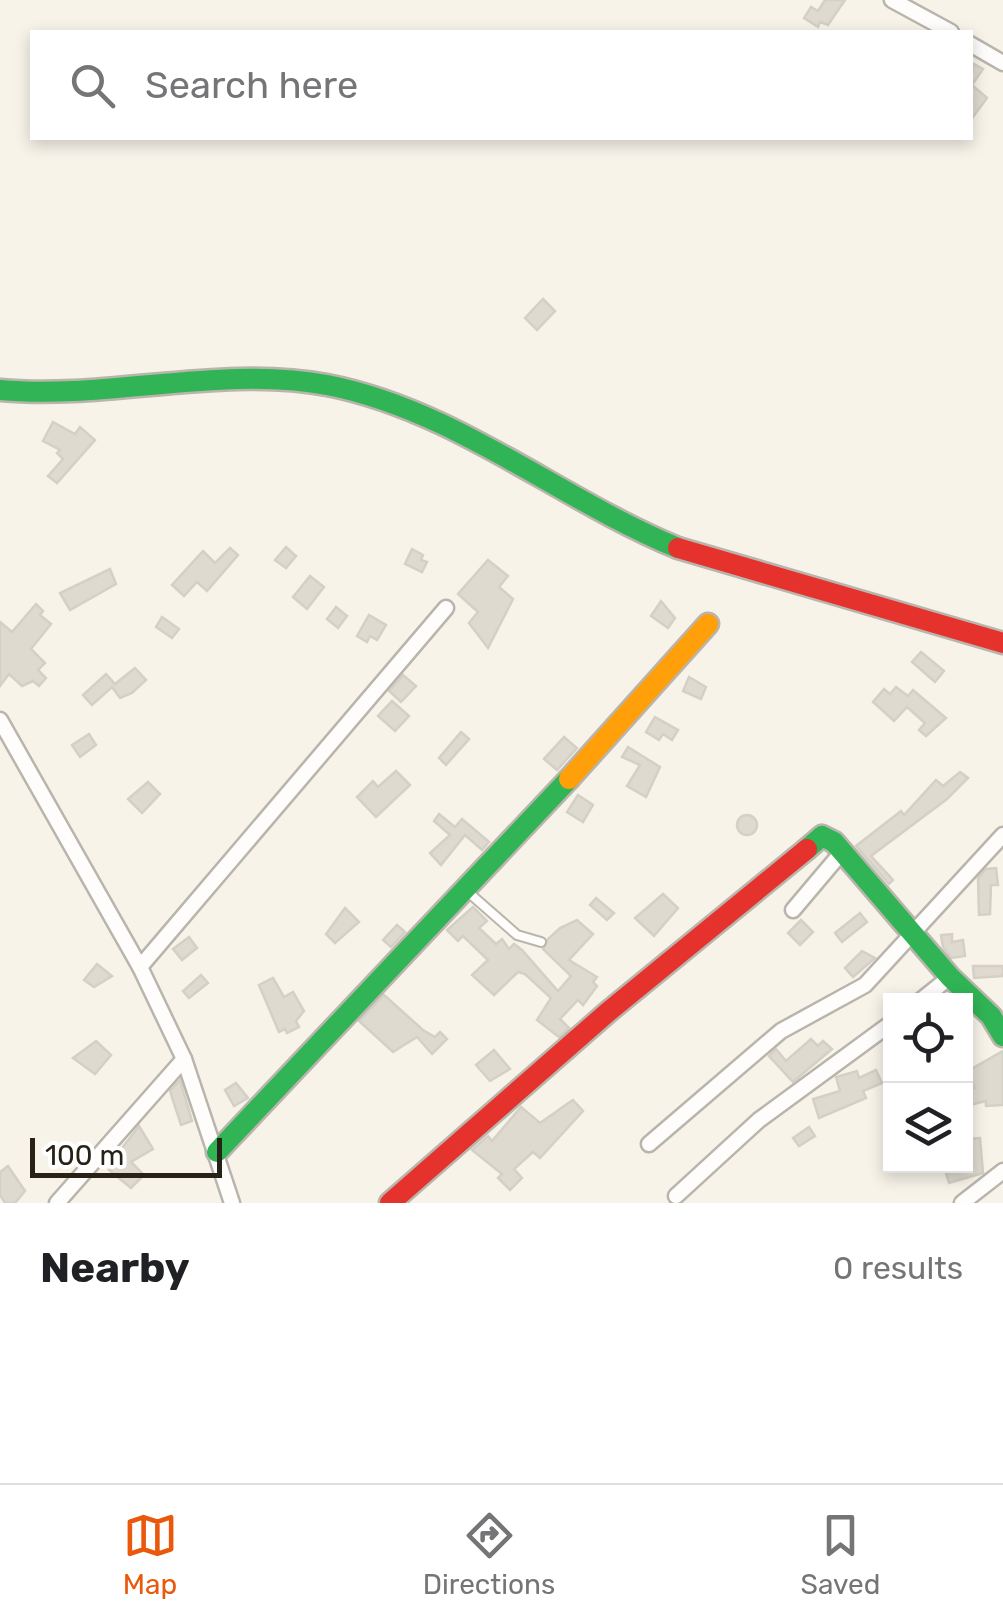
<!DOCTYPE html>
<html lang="en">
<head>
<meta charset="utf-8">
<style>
  body { margin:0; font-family:Rubik,sans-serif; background:#f2f2f2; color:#202124 }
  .controls { position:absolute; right:30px; bottom:30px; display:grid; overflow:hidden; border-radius:0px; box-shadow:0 5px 15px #0003 }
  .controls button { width:90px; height:90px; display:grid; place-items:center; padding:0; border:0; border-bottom:2px solid #e0e0e0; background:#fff; color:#202124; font:50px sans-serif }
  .scale { position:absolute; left:30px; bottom:25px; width:192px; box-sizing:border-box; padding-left:10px; border:5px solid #272116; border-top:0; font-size:28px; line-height:35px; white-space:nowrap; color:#272116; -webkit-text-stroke:8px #fff; paint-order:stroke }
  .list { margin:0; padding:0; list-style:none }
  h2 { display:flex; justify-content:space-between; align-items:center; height:130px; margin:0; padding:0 40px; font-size:42px }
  h2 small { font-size:32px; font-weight:400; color:#757577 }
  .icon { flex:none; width:55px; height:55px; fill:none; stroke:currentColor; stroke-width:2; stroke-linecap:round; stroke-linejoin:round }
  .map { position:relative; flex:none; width:1003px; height:1203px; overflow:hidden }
  .search { position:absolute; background:#fff; box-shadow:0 5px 15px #0003; left:30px; right:30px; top:30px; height:110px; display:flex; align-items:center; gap:25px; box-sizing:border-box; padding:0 35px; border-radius:0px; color:#757577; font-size:38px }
  .sheet { height:280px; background:#fff }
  nav { display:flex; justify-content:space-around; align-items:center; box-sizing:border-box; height:140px; border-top:2px solid #e0e0e0; background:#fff; font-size:28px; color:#757577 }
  nav a { display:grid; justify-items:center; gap:5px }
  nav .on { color:#ea580c }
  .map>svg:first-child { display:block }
  .building { fill:#dfdacf; stroke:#d5d0c6; stroke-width:2.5 }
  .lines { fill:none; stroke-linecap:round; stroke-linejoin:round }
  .lane-casing { stroke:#bab5ac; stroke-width:12 }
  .street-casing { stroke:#bab5ac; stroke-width:19 }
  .fast-casing { stroke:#bab5ac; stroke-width:25 }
  .slow-casing { stroke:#bab5ac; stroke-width:25 }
  .jam-casing { stroke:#bab5ac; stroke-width:25 }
  .lane { stroke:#fefdfc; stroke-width:8 }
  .street { stroke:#fefdfc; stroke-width:14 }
  .fast { stroke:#30b455; stroke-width:20 }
  .slow { stroke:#ff9f0a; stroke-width:20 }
  .jam { stroke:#e5322d; stroke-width:20 }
</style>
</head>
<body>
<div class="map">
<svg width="1003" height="1203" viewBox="0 0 1003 1203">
  <rect width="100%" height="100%" fill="#f8f3e9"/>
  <g class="building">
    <path d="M825,0H845L828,25L820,22L818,27L804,18L811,7L818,11Z"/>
    <path d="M974,64L983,69L972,85L987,98L970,121V70Z"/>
    <path d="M543,299L555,311L537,330L525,318Z"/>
    <path d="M53,422L75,434L80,427L95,440L57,483L48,476L63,459L57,453L60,450L43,441Z"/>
    <path d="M286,547L296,556L286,568L275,560Z"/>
    <path d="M230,548L238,555L207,591L197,582L184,596L172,585L203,551L215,563Z"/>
    <path d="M412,549L423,555L421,560L427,562L422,572L405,564Z"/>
    <path d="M488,560L508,576L499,587L513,599L488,648L469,623L478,612L458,594Z"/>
    <path d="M110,569L116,584L70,610L60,593Z"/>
    <path d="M310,576L324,587L307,609L293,597Z"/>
    <path d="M661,601L675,618L668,628L651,616Z"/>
    <path d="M36,604L43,611L40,615L51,624L31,649L45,663L38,670L46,678L39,686L33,681L22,686L9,674L0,686V622L12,632Z"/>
    <path d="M336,607L347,616L338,628L327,619Z"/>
    <path d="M369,615L386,625L377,640L370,636L367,642L357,636Z"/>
    <path d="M162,617L179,629L172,638L156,627Z"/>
    <path d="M921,652L944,671L935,682L912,662Z"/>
    <path d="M135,668L146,680L132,693L120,698L112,687L92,705L83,695L106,674L115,684Z"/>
    <path d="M403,675L416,686L401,702L389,691Z"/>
    <path d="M689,677L706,687L701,699L683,691Z"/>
    <path d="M896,687L908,696L913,690L946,718L926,736L919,730L925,723L907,707L894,721L873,702L884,689L890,694Z"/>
    <path d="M392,701L409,716L395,731L378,716Z"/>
    <path d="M655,717L678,730L672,740L663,734L659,740L646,732Z"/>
    <path d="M461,732L469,739L446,765L439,758Z"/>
    <path d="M89,734L96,745L80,757L72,745Z"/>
    <path d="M564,737L577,748L557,770L544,759Z"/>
    <path d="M628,747L660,767L646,797L627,786L640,765L622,757Z"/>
    <path d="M396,771L410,785L376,817L357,797L373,781L378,787Z"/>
    <path d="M960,772L968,778L947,799L871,856L893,880L889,884L856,846L901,811L904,815L936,780L943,786Z"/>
    <path d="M148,782L160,794L142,813L128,799Z"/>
    <path d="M578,795L593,805L583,822L567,812Z"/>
    <path d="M439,814L455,827L462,819L489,842L482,850L465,835L441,865L430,853L450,835L434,821Z"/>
    <circle cx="747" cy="825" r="10"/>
    <path d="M996,868L998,885H991L990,914L979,915L978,878L986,869Z"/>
    <path d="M663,894L678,908L654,936L635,918Z"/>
    <path d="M596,898L614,913L607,920L590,905Z"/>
    <path d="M473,907L487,921L479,928L496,944L502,939L509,949L514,944L522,950L558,991L571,976L543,949L548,939L560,928L577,920L593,934L569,960L597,977L593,982L597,986L583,1005L578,1000L560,1019L569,1028L559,1037L537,1020L551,998L525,974L518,972L494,995L472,975L488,960L463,936L458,941L447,930Z"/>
    <path d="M345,908L359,922L335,943L326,934Z"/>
    <path d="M860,913L867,922L842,942L835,933Z"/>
    <path d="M801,920L813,932L800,945L788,933Z"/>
    <path d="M397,925L405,932L391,947L383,940Z"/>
    <path d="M952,934V942L963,940L965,956L951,958L943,947L941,935Z"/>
    <path d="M189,937L197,948L182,960L173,949Z"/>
    <path d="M862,951L875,958L853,977L845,968Z"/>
    <path d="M97,964L112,976L94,987L84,980Z"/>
    <path d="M973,966H1003V976L974,978Z"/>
    <path d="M201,975L208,983L189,998L183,991Z"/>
    <path d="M273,978L284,997L293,992L304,1011L296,1021L299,1027L287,1033L285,1029L279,1032L259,985Z"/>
    <path d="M384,995L423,1030L435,1037L440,1032L447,1039L432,1054L417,1037L393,1052L359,1021Z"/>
    <path d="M811,1039L818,1046L823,1041L832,1049L793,1082L769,1056L776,1049L786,1061Z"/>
    <path d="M96,1041L111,1055L95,1074L73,1058Z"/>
    <path d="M494,1050L510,1069L490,1081L476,1065Z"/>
    <path d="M1003,1051V1105L986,1106V1101L966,1106V1091L975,1088L966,1072Z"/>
    <path d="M876,1070L882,1083L863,1091L866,1098L819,1118L813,1099L840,1091L836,1077L857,1071L859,1078Z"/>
    <path d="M180,1080L192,1121L181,1125L170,1091Z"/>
    <path d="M236,1083L248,1098L234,1106L225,1090Z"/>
    <path d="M573,1100L583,1111L540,1158L533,1152L514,1169L522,1178L510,1190L498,1178L502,1174L472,1150L488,1136L492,1141L521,1107L540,1123Z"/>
    <path d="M139,1126L153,1149L131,1162L144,1175L131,1188L109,1170L123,1156L119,1152Z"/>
    <path d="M809,1127L815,1136L799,1146L793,1138Z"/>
    <path d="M980,1138L983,1173L949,1183L944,1166H967L966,1139Z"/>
    <path d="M8,1166L25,1191L15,1203H5L0,1195V1172Z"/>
  </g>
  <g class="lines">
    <defs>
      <path id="lane" d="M468,892L517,935L541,942"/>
      <g id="street">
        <path d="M892,0L951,32"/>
        <path d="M970,44L1003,63"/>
        <path d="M0,720L140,967L184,1059L232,1203"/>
        <path d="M793,910L842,852"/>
        <path d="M140,967L446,608"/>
        <path d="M920,1001L950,977"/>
        <path d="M649,1144L781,1031L865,985L1003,835"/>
        <path d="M676,1196L759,1120L890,1024"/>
        <path d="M57,1203L184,1059"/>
        <path d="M962,1203L1003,1171"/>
      </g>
      <g id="fast">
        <path d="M0,390C108,400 220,365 327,385C456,410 559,499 678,548"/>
        <path d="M807,849L822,836L834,842L950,977L991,1016L1003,1036"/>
        <path d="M217,1152L569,779"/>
      </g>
      <path id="slow" d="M569,779L708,624"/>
      <g id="jam">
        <path d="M678,548L1003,643"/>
        <path d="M390,1203L608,1012L807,849"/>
      </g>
    </defs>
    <use href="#lane" class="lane-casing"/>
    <use href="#street" class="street-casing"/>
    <use href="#fast" class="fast-casing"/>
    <use href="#slow" class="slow-casing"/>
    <use href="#jam" class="jam-casing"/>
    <use href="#lane" class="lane"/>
    <use href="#street" class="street"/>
    <use href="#fast" class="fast"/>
    <use href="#slow" class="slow"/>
    <use href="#jam" class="jam"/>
  </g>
</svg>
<div class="controls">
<button><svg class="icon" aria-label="locate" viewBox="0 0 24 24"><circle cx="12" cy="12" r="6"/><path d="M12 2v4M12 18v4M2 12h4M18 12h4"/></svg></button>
<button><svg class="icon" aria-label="layers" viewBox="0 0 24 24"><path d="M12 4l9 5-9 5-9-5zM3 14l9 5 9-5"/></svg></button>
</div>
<div class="scale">100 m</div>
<div class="search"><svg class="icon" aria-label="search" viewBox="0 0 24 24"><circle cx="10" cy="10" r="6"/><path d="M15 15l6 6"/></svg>Search here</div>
</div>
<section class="sheet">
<h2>Nearby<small>0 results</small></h2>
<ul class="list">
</ul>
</section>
<nav>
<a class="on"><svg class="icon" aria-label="map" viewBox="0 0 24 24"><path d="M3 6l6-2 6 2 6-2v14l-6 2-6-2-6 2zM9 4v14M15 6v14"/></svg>Map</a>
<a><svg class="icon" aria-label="directions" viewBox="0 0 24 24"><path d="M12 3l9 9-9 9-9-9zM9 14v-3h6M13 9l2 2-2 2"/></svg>Directions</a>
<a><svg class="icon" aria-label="saved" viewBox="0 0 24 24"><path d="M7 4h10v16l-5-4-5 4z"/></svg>Saved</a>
</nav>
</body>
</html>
